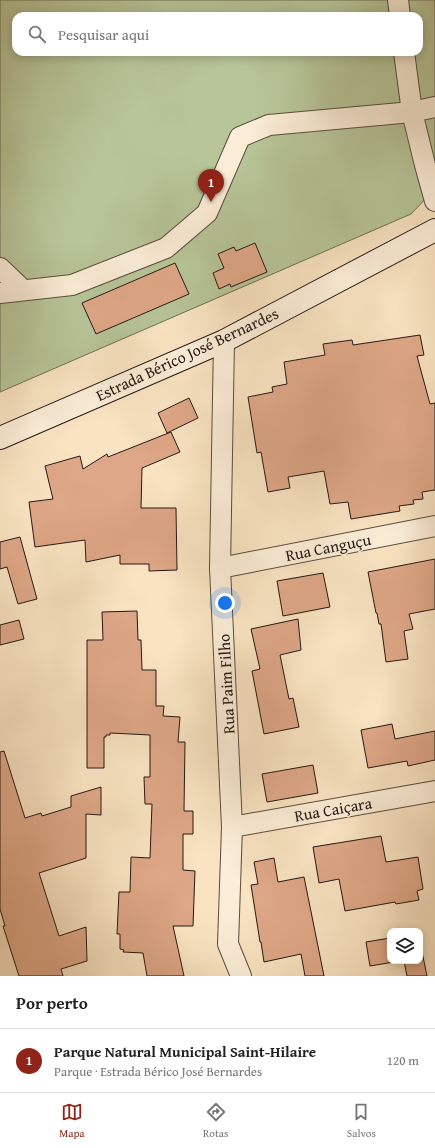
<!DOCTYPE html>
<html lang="pt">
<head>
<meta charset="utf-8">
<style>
  body { margin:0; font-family:"Gentium Book Plus",serif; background:#f2f2f2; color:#222 }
  .controls { position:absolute; right:12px; bottom:12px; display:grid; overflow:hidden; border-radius:8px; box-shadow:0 2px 10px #0003 }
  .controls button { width:36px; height:36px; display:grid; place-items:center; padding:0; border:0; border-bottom:1px solid #e0e0e0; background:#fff; color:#222; font:20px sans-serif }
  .you { position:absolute; left:225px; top:603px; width:14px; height:14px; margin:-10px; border:3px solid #fff; border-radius:50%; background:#1a73e8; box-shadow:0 0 0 6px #1a73e833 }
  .badge { display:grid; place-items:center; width:26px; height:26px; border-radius:50%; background:#8f2418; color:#fff; font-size:13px; font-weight:700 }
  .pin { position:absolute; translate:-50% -33px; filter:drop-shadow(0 1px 2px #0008) }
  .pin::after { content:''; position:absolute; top:21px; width:14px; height:12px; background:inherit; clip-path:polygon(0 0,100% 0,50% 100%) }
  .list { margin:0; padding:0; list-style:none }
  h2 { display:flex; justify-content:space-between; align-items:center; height:52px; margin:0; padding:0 16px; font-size:17px }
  h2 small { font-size:13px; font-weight:400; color:#767676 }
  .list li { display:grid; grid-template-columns:26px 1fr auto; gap:12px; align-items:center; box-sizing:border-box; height:64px; padding:0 16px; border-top:1px solid #e0e0e0 }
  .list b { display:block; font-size:15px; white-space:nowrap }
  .list p { margin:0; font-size:13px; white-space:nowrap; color:#767676 }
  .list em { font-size:13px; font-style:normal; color:#767676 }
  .icon { flex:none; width:22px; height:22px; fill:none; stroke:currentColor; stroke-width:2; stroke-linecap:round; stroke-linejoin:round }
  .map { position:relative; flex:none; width:435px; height:976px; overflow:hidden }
  .search { position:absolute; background:#fff; box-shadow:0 2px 10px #0003; left:12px; right:12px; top:12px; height:44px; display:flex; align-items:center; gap:10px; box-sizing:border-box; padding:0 14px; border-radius:12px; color:#767676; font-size:15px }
  .sheet { height:116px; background:#fff }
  nav { display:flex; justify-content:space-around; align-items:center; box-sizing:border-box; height:56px; border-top:1px solid #e0e0e0; background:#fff; font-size:11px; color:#767676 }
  nav a { display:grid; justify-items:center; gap:2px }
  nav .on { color:#8f2418 }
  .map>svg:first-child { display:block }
  .green { fill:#b7c598; stroke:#6e6f56; fill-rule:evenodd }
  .building { fill:#dea787; stroke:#261914 }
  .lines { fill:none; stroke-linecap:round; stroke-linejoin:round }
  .minor-casing { stroke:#5b4c3f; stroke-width:22 }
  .secondary-casing { stroke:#261914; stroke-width:24 }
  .minor { stroke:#fbedd7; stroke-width:20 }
  .secondary { stroke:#fbedd7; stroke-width:22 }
  .labels { text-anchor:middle; stroke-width:3; stroke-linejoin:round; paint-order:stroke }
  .street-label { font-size:16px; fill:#261914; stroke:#fbedd7 }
</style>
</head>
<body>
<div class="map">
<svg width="435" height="976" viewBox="0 0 435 976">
  <rect width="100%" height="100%" fill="#f9e3c1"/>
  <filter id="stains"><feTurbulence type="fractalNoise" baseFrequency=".005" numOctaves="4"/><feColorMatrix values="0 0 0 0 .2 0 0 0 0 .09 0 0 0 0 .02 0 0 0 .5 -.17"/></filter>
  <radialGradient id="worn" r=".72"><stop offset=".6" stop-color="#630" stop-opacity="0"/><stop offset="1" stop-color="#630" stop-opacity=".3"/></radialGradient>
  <path class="green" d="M0,0H435V190L433,191L411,214L0,392ZM16,16H419V52H16Z"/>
  <g class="building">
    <path d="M255,243L267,272L231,287L230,284L219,289L213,273L224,268L218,254L234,247L236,251Z"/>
    <path d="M175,263L189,294L96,334L82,303Z"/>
    <path d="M420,335L424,355L417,356L430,404L435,403V490L422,492L423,499L413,500L414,504L399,506L400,511L351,519L348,502L330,504L324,471L288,477L290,488L268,492L261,452L257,453L248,397L273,392L272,387L287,384L284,362L325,355L323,344L352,340L353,345Z"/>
    <path d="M189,398L198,418L167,433L158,413Z"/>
    <path d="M171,432L180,452L142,468L141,508H176L177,570L149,571V564H120V555L86,562L85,540L35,547L29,502L53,499L45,466L80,456L83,469L107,454L108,457Z"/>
    <path d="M20,537L37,599L18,604L7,567L0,569V542Z"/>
    <path d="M435,559V609L409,614L413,629L404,631L408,659L386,662L381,624H379L377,613H376L368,572Z"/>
    <path d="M323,573L330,607L283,616L277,581Z"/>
    <path d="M137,611L138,640H141L142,670H156V706H164L163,716L180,717L178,742H185L184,811H193V834H183V870L195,871L193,926H173L184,976H147L143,953L123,952L124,950L120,949V934H117L119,892H130L131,857L150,858L152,804H145L144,777H150V735L110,733V735H106V737H104V768H87V640H103L102,612Z"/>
    <path d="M298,619L301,650L280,655L289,699L293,698L299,727L264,734L252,671L260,669L251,629Z"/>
    <path d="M19,620L24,639L0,645V625Z"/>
    <path d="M392,724L395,739L435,731V760L408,766L407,761L368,768L361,730Z"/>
    <path d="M4,751L25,818L41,813L42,816L71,807V796L101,787V815L86,814V858L39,873L59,936L86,927L87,961L61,969L63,976H19L3,926H5L0,909V752Z"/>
    <path d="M313,765L318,793L267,802L262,774Z"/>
    <path d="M381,836L386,862L418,857L423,889L417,891L419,900L396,904L395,902L345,911L339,879L319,883L313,847Z"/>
    <path d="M274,858L278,882L304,877L324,976H305L301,954L264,962L261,942H260L251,885L258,884L254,862Z"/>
    <path d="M390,938V961H400L370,966L366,942Z"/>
    <path d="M420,942L427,976H407L404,961H420Z"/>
  </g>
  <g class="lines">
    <defs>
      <g id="minor">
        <path d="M398,0L400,16"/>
        <path d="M404,52L412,112L425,165L435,201"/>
        <path d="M0,268L23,290"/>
        <path d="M0,293L72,285L166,248L207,213L240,137L269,125L412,112L435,107"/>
        <path d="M224,341L220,568L232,827L228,944L241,976"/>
        <path d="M220,568L435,526"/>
        <path d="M232,827L435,791"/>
      </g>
      <path id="secondary" d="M0,438L224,341L435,230"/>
    </defs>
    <use href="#minor" class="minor-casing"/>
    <use href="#secondary" class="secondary-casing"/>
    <use href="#minor" class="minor"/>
    <use href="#secondary" class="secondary"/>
  </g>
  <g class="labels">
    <g class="street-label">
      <text transform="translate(187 354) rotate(-25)" y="6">Estrada Bérico José Bernardes</text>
      <text transform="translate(328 547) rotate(-11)" y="6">Rua Canguçu</text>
      <text transform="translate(226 684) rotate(-93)" y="6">Rua Paim Filho</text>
      <text transform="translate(333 809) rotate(-10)" y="6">Rua Caiçara</text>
    </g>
  </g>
  <rect width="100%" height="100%" filter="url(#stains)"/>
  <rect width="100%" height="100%" fill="url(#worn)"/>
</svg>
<div class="controls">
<button><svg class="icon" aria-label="layers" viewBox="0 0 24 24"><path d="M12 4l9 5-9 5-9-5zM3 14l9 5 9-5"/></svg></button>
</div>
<div class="you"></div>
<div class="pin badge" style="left:211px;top:202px">1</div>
<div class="search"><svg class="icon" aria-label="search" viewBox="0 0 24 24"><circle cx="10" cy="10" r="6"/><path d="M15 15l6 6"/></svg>Pesquisar aqui</div>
</div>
<section class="sheet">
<h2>Por perto<small></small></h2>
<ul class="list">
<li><span class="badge">1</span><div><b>Parque Natural Municipal Saint-Hilaire</b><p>Parque · Estrada Bérico José Bernardes</p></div><em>120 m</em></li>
</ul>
</section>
<nav>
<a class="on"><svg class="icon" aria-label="map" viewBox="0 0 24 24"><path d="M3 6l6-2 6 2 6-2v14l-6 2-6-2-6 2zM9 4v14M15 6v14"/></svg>Mapa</a>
<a><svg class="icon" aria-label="directions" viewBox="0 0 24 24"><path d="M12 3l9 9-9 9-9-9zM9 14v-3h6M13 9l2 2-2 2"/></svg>Rotas</a>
<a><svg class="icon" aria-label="saved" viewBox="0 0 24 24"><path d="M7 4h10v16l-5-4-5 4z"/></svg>Salvos</a>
</nav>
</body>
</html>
